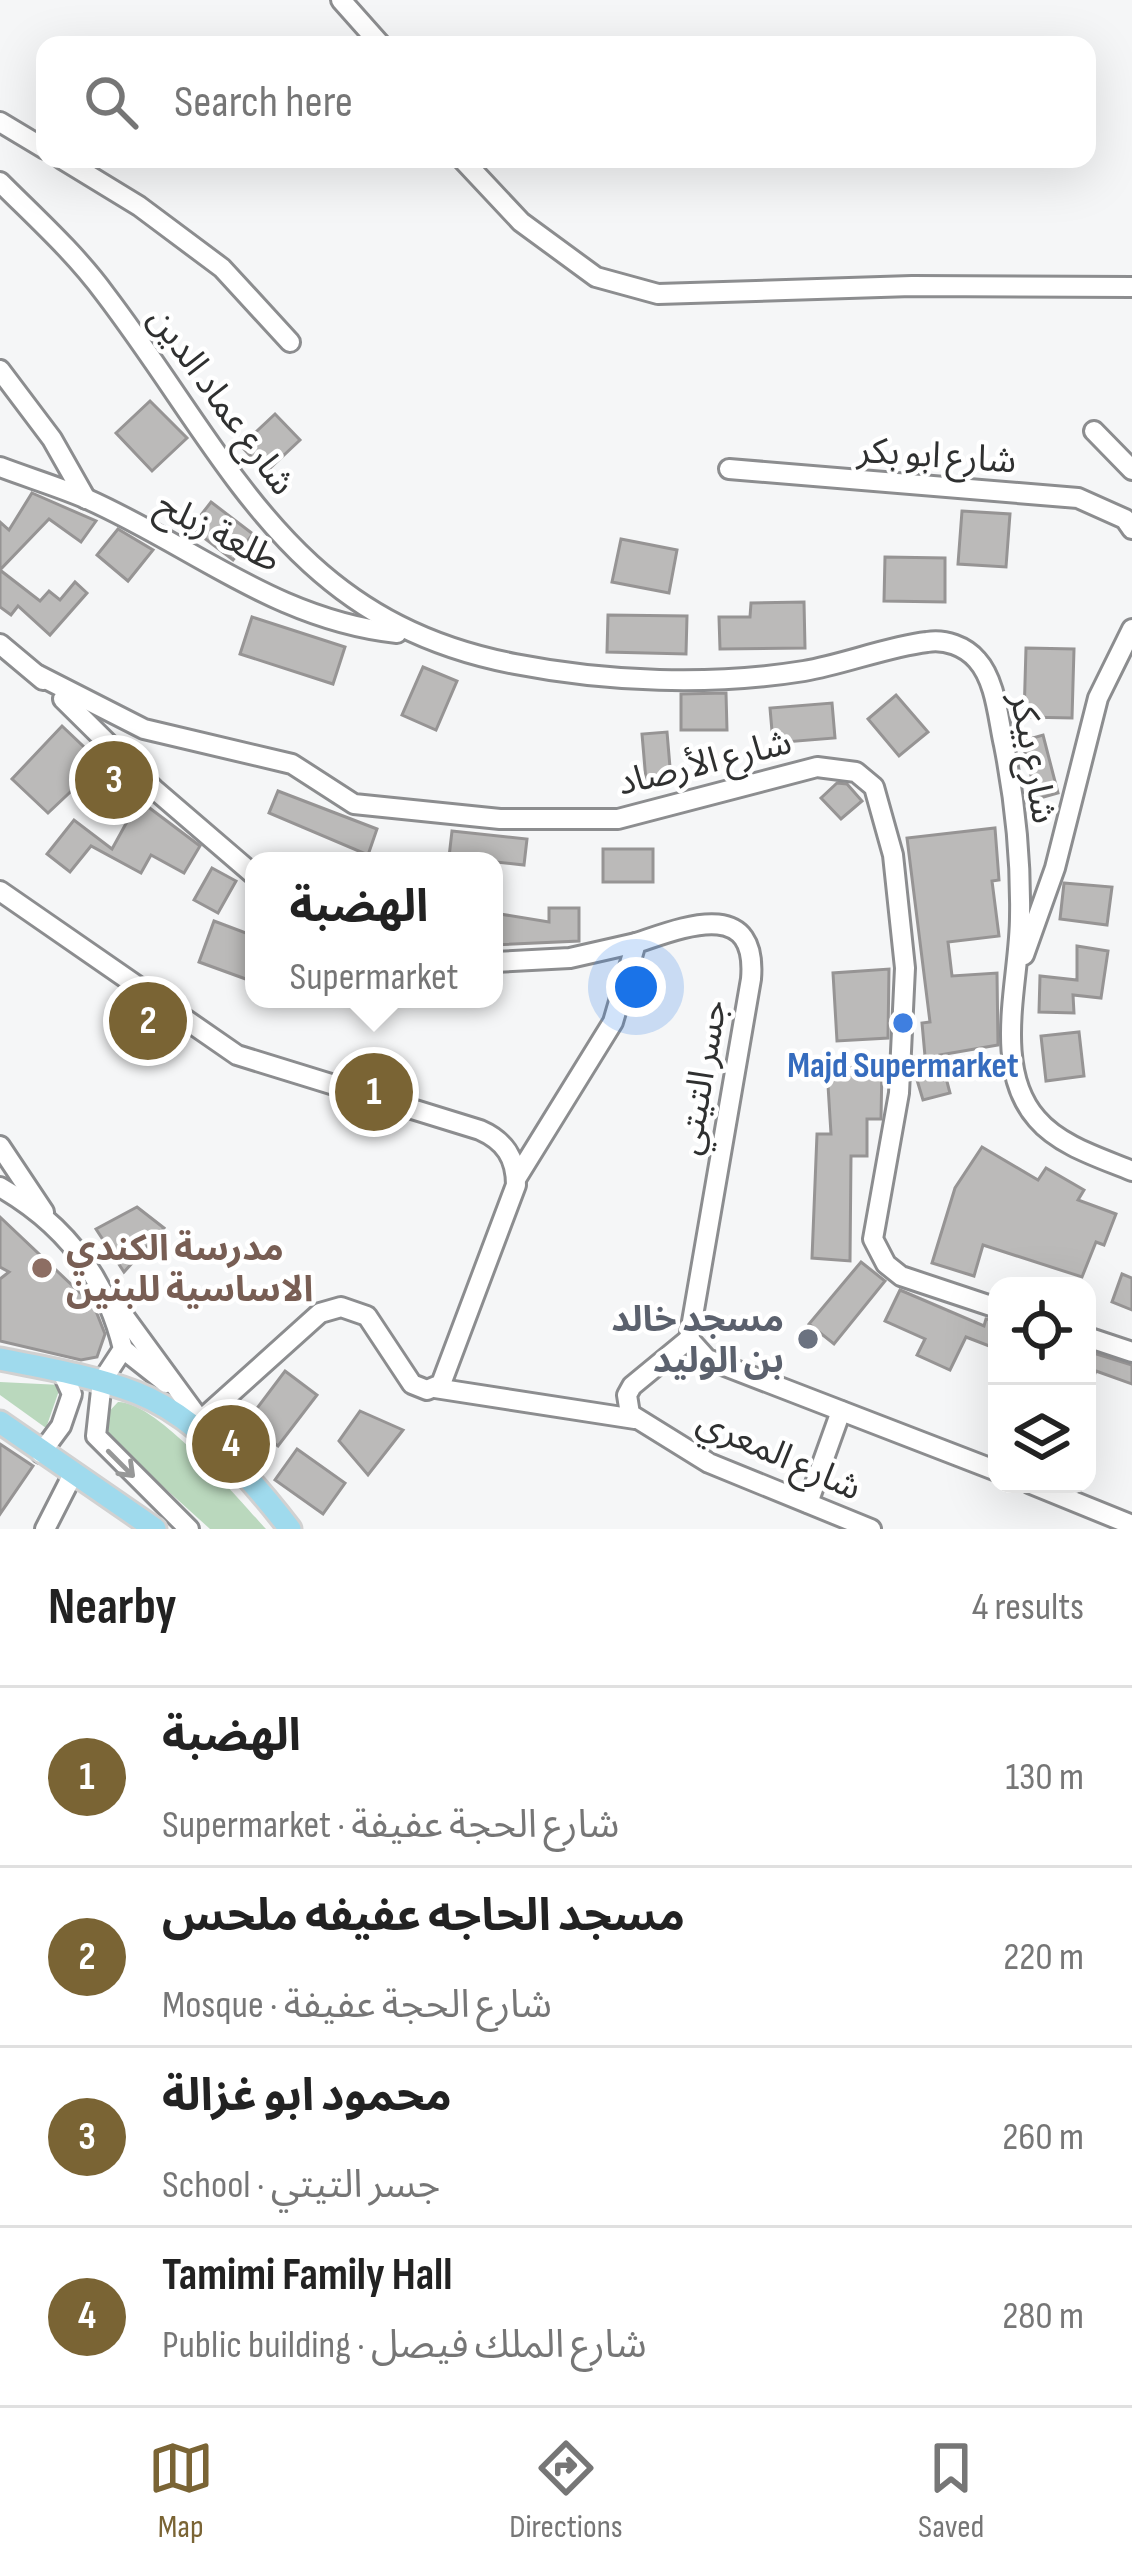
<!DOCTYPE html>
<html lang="en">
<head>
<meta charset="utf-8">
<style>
  body { margin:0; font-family:"Sofia Sans Condensed","Noto Sans Arabic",sans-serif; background:#f2f2f2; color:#222 }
  .controls { position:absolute; right:36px; bottom:36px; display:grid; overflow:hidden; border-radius:24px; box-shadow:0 12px 48px #0002 }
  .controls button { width:108px; height:108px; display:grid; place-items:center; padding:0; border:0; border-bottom:3px solid #e0e0e0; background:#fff; color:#222; font:60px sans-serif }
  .you { position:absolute; left:636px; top:987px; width:42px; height:42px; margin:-30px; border:9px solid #fff; border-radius:50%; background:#1a73e8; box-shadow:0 0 0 18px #1a73e833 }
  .badge { display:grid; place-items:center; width:78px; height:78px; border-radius:50%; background:#7a6434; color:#fff; font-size:39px; font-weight:700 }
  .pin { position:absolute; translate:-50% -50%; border:6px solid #fff; box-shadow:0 3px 12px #0006 }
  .popup { position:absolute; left:245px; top:852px; width:258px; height:156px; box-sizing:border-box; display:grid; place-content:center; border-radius:24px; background:#fff; filter:drop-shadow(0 3px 9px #0005); font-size:39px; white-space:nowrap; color:#767676 }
  .popup b { font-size:45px; color:#222 }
  .popup::after { content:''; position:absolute; left:50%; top:100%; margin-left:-24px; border:24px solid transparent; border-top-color:#fff }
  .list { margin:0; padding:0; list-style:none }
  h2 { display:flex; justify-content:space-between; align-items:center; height:156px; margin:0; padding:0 48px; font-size:51px }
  h2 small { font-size:39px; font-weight:400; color:#767676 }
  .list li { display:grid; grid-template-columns:78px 1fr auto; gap:36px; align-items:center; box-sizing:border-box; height:180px; padding:0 48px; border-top:3px solid #e0e0e0 }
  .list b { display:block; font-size:45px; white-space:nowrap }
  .list p { margin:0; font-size:39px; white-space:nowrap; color:#767676 }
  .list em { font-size:39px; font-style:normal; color:#767676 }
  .icon { flex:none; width:66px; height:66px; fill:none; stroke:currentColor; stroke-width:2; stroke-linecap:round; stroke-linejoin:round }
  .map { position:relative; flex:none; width:1132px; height:1529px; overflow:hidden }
  .search { position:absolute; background:#fff; box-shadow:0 12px 48px #0002; left:36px; right:36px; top:36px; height:132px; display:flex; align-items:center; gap:30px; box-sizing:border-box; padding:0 42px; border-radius:24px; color:#767676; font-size:45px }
  .sheet { height:876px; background:#fff }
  nav { display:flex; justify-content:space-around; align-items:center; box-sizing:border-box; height:168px; border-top:3px solid #e0e0e0; background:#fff; font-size:33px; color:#767676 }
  nav a { display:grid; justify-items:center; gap:6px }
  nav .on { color:#7a6434 }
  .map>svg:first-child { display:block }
  .green { fill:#bad8bd }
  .building { fill:#bbbab9; stroke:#969494; stroke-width:3 }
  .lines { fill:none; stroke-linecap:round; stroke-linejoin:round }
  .minor-casing { stroke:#8c8d8f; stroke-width:24 }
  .major-casing { stroke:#d1d1d1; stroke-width:27 }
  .minor { stroke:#fff; stroke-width:18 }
  .major { stroke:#9fdaed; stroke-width:21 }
  .oneway { stroke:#979898 }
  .shop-dot { fill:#3f7fe0; stroke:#fff; stroke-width:4.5 }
  .education-dot { fill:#8d6e63; stroke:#fff; stroke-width:4.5 }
  .worship-dot { fill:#6b7280; stroke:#fff; stroke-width:4.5 }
  .labels { text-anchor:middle; stroke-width:9; stroke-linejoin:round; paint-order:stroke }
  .street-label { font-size:36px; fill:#2f3030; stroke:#fff }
  .shop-label { font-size:36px; font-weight:bold; fill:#366cbe; stroke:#fff }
  .education-label { font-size:36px; font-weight:bold; fill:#785e54; stroke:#fff; text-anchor:start }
  .worship-label { font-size:36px; font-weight:bold; fill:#5b616d; stroke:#fff; text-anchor:end }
</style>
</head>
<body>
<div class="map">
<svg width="1132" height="1529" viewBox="0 0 1132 1529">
  <rect width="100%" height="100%" fill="#f5f6f7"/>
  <g class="green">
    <path d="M0,1382L61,1385L46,1428L0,1395Z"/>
    <path d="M118,1402C157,1401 239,1500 266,1529H210L105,1434L102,1419Z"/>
  </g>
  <g class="building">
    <path d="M150,401L187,438L152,471L116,433Z"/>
    <path d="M275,414L300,440L266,472L241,446Z"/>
    <path d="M32,493L96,521L81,542L49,519L0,570L40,601L49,591L60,600L75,582L87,593L50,635L18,606L11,615L0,607V522L9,530Z"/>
    <path d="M211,502L253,534L233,560L191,528Z"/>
    <path d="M962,511L1010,514L1006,567L958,564Z"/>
    <path d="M118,529L153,550L128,581L97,555Z"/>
    <path d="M621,539L677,550L669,593L612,582Z"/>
    <path d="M885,557L945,558V602L884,601Z"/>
    <path d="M804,602L805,648L720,649L719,617H750L751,603Z"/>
    <path d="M608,615L687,616L686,654L607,652Z"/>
    <path d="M252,617L345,647L333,684L240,654Z"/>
    <path d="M1026,648L1074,649L1072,718L1024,717Z"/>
    <path d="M423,667L457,681L436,730L402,715Z"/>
    <path d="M726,693L727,730H681V694Z"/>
    <path d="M896,695L928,732L899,756L868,719Z"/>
    <path d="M832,703L835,738L773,743L770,708Z"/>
    <path d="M62,726L101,763L48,813L12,779Z"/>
    <path d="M667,732L671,779L646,781L642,734Z"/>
    <path d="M1043,735L1058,793L1037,799L1022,741Z"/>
    <path d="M837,783L847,784L862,801L841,819L821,798Z"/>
    <path d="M278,791L377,829L368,855L269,813Z"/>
    <path d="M139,800L200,846L184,873L151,855L141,873L91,846L70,872L47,854L74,820L112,849Z"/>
    <path d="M995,828L999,880L992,881L999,936L948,942L952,976L997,973L998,1045L940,1055L950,1093L923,1100L914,1070L926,1067L922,1023L930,1022L907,838Z"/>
    <path d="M452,831L527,839L524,865L449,857Z"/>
    <rect x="603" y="849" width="50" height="33"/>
    <path d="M212,868L236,881L218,913L194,900Z"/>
    <path d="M1064,883L1112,887L1107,925L1060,919Z"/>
    <path d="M549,908H579V941L494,945V913L549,922Z"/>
    <path d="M214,921L254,936V982L199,962Z"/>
    <path d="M1077,946L1108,951L1101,998L1073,995L1074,1013L1039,1012L1040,976L1077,980Z"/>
    <path d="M889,969L888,1038L837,1041L833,973Z"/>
    <path d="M1079,1032L1084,1076L1046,1081L1041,1036Z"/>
    <path d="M882,1066L881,1119H867V1156H851L850,1261L812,1258L817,1134H831L827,1069Z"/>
    <path d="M982,1147L1038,1180L1046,1168L1084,1190L1078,1200L1116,1214L1104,1245L1096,1242L1082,1277L983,1245L974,1276L932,1263L955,1188Z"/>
    <path d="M137,1207L164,1228L124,1272L96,1229Z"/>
    <path d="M0,1217L94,1306L105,1334L97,1357L81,1360L0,1341V1279L9,1272L0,1267Z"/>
    <path d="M861,1262L885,1281L834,1344L809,1324Z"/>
    <path d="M1122,1274L1132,1278V1310L1112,1302Z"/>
    <path d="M900,1290L984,1326L986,1319L997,1321V1349L966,1337L950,1370L917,1355L925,1339L885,1321Z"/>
    <path d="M1087,1351L1132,1365V1384L1096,1371L1087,1393Z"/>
    <path d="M285,1371L317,1395L278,1446L246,1423Z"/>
    <path d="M360,1411L403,1430L368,1475L339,1441Z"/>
    <path d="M0,1444L33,1466L0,1514Z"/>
    <path d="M297,1449L345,1483L323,1514L275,1480Z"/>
  </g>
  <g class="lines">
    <defs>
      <g id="minor">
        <path d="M341,0L381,45"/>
        <path d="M0,122L45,149"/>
        <path d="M62,159L139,206L222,268L290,342"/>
        <path d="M462,159L521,222L596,277L658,294L912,286L1132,287"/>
        <path d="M0,182C36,218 75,253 105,294C230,458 289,621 515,664C607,682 711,686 804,671C845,664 886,647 927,642C945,639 965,646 977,660C996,681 998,719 1004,745C1015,801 1021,860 1020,917C1020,979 991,1067 1037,1119C1060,1146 1101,1158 1132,1171"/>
        <path d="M0,370L52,439L86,499"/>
        <path d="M1094,431L1132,470"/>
        <path d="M0,467C29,478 59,487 87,499C193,546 276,620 397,633"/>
        <path d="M729,469L1078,498L1125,519L1132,529"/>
        <path d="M0,644L43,680"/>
        <path d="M38,675L144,729L292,764L354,804L500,819H618L817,767L856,772L874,787L893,855L905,968L899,1093L873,1239L886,1264L901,1276L997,1308"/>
        <path d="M63,699L154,789L254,875"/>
        <path d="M0,891L237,1055L480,1130C505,1141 516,1158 516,1185L441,1384L427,1390L412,1384L367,1316L341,1307L320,1313L201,1420"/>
        <path d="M1024,955L1055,868L1098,698L1132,629"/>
        <path d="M494,962L570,958L636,943"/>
        <path d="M0,1146L44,1212"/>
        <path d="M516,1179L613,1022L636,943C679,929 758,895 751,979L689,1339"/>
        <path d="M0,1187C63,1223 106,1277 123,1349L102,1381L96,1436L189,1529"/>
        <path d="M116,1305L206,1428"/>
        <path d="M1087,1337L1132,1352"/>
        <path d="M689,1339L632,1386L627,1395L630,1414L709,1463L871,1529"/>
        <path d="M689,1339L707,1359L997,1471"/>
        <path d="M123,1349L166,1383"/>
        <path d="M435,1388L635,1419"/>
        <path d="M41,1453L61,1426L72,1394L62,1372"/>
        <path d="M1031,1484L1132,1525"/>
        <path d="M808,1503L841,1411"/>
        <path d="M45,1529L72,1476"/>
      </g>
      <g id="major">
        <path d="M0,1359C46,1368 93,1376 137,1393C196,1416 252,1479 290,1529"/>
        <path d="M0,1422L155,1529"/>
      </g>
    </defs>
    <use href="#minor" class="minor-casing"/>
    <use href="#major" class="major-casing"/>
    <use href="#minor" class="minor"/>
    <use href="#major" class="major"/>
  </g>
  <defs><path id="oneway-shaft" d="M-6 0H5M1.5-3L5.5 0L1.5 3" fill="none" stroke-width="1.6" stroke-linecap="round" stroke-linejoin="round" transform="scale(3)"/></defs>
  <use class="oneway" href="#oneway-shaft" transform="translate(121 1464) rotate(45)"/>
  <circle class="shop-dot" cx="903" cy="1023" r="12"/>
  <circle class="education-dot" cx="42" cy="1268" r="12"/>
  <circle class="worship-dot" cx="808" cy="1339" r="12"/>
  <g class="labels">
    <g class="street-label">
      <text transform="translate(223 400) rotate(54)" y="13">شارع عماد الدين</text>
      <text transform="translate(937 454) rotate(4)" y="13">شارع ابو بكر</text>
      <text transform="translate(219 531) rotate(27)" y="13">طلعة زبلح</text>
      <text transform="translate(1035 758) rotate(80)" y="13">شارع بيكر</text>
      <text transform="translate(704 761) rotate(-14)" y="13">شارع الأرصاد</text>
      <text transform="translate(700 1077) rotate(-80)" y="13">جسر التيتي</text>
      <text transform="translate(780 1453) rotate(24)" y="13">شارع المعري</text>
    </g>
    <g class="shop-label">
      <text x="903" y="1077">Majd Supermarket</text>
    </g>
    <g class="education-label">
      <text x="66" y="1260">مدرسة الكندي<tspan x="66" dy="41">الاساسية للبنين</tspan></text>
    </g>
    <g class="worship-label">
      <text x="784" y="1331">مسجد خالد<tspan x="784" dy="41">بن الوليد</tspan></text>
    </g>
  </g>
</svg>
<div class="controls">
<button><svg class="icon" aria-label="locate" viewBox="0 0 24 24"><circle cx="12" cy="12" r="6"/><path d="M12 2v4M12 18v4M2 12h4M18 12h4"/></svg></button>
<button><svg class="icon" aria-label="layers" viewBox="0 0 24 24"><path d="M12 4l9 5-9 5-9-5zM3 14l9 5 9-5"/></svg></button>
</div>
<div class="you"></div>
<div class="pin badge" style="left:374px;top:1092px">1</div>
<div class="popup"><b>الهضبة</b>Supermarket</div>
<div class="pin badge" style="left:148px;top:1021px">2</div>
<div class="pin badge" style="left:114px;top:780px">3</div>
<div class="pin badge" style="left:231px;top:1444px">4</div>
<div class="search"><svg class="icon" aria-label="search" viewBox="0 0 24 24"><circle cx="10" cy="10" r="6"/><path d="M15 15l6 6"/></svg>Search here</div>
</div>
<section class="sheet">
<h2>Nearby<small>4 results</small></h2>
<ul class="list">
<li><span class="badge">1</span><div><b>الهضبة</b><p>Supermarket · شارع الحجة عفيفة</p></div><em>130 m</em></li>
<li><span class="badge">2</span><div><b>مسجد الحاجه عفيفه ملحس</b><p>Mosque · شارع الحجة عفيفة</p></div><em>220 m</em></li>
<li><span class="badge">3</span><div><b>محمود ابو غزالة</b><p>School · جسر التيتي</p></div><em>260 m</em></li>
<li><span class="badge">4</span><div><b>Tamimi Family Hall</b><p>Public building · شارع الملك فيصل</p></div><em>280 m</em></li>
</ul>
</section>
<nav>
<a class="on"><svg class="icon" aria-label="map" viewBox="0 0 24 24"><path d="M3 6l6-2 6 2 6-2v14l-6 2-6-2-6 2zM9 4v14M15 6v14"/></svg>Map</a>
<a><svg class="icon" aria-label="directions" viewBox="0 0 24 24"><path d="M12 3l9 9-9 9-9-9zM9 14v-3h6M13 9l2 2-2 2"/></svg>Directions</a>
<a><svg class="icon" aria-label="saved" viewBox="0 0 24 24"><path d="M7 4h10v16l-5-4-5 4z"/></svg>Saved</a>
</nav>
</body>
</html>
